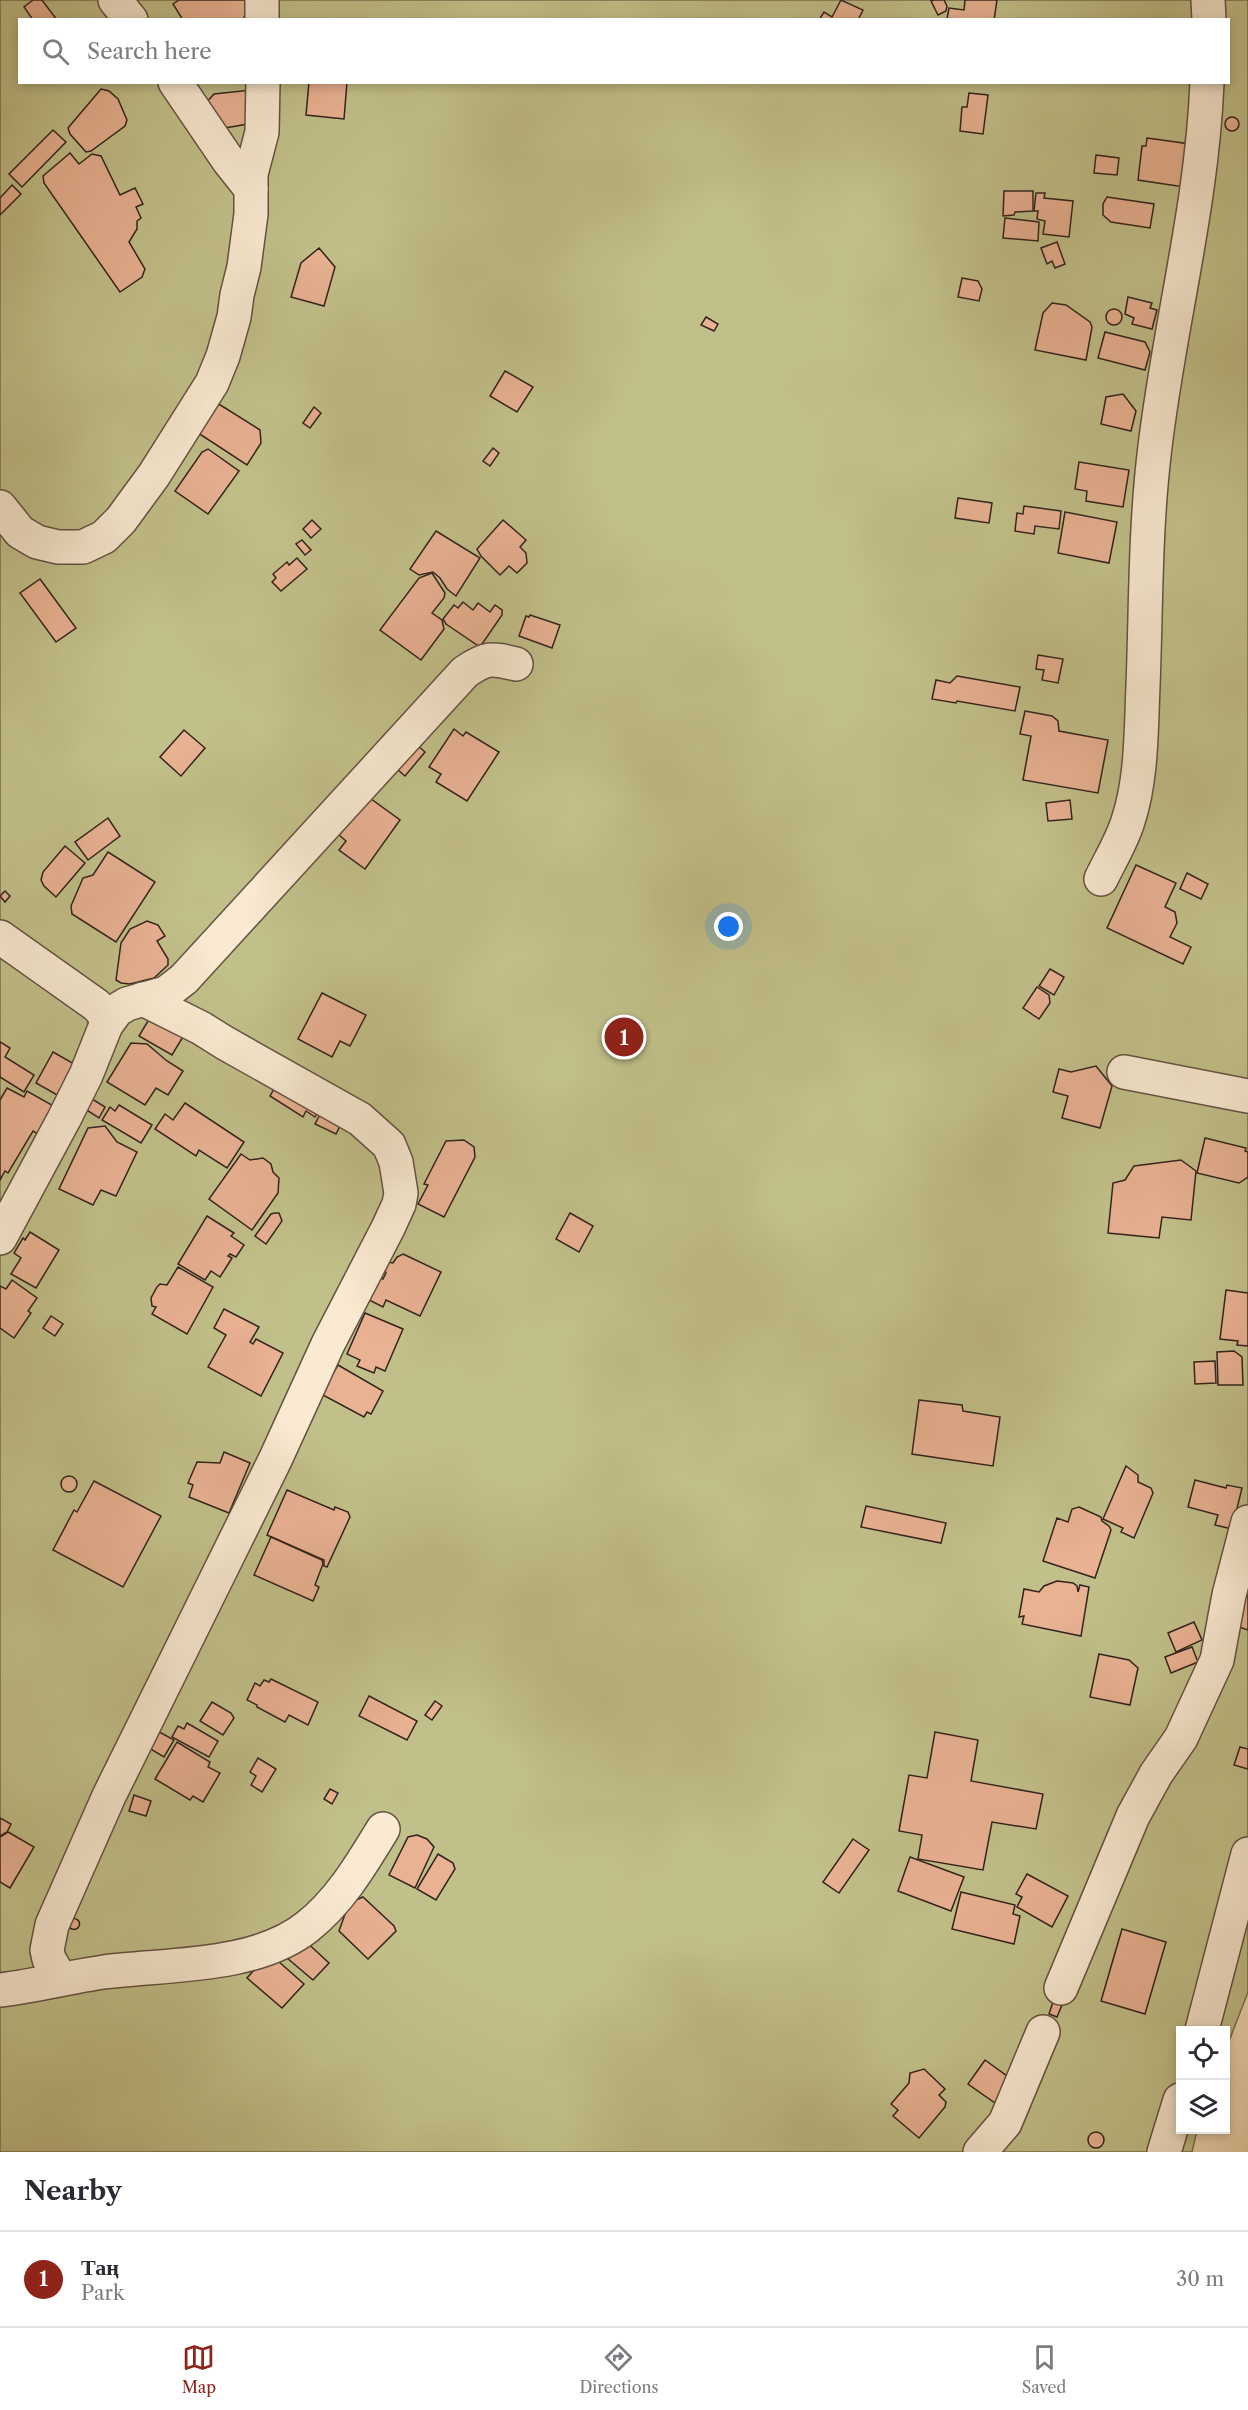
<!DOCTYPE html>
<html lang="en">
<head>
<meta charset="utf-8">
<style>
  body { margin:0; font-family:"Libre Caslon Text",serif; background:#f2f2f3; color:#2b2b33 }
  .controls { position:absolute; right:18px; bottom:18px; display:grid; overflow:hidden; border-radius:0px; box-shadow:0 3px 9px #0003 }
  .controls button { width:54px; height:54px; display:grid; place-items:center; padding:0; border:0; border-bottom:2px solid #e1e1e2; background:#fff; color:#2b2b33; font:30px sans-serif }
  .you { position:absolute; left:729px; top:927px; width:21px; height:21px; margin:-15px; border:4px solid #fff; border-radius:50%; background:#1a73e8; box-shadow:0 0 0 9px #1a73e833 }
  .badge { display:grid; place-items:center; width:39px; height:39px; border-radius:50%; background:#8f2418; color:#fff; font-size:20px; font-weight:700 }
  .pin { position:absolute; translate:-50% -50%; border:3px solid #fff; box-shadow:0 2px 6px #0006 }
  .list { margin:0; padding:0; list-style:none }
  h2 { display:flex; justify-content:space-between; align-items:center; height:78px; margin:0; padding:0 24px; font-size:26px }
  h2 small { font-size:20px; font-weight:400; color:#7c7c81 }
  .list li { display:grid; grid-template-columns:39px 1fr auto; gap:18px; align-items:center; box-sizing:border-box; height:96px; padding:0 24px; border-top:2px solid #e1e1e2 }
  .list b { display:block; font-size:22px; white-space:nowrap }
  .list p { margin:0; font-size:20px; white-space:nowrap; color:#7c7c81 }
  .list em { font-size:20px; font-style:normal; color:#7c7c81 }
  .icon { flex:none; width:33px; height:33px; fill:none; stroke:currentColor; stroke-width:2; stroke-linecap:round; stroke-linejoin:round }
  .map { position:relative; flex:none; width:1248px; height:2152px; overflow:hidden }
  .search { position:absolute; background:#fff; box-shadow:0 3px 9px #0003; left:18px; right:18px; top:18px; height:66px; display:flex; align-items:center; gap:15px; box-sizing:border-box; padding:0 21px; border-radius:0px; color:#7c7c81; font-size:22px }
  .sheet { height:174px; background:#fff }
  nav { display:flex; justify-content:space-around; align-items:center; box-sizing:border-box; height:84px; border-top:2px solid #e1e1e2; background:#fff; font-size:16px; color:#7c7c81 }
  nav a { display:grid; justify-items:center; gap:3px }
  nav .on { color:#8f2418 }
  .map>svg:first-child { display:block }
  .green { fill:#c2c08a; stroke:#7a7253; stroke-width:1.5; fill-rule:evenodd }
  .building { fill:#e9b293; stroke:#33231c; stroke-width:1.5 }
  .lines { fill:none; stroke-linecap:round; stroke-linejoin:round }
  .street-casing { stroke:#645243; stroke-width:36 }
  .street { stroke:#f9ead1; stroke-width:33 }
</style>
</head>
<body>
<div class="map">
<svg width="1248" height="2152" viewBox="0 0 1248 2152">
  <rect width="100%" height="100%" fill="#f6deb8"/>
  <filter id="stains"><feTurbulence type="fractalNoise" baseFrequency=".00333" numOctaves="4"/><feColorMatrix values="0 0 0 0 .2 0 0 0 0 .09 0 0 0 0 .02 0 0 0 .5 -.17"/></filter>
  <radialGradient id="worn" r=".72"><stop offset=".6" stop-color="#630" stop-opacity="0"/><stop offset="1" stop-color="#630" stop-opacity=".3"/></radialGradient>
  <path class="green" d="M0,0H1248V1992L1226,2049V2030H1180V2130H1197L1192,2152H0ZM20,20H1228V82H20Z"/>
  <g class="building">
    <path d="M33,0H42L57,20H33L24,7Z"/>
    <path d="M179,0H250L249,13L244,17L246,20H183L173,4Z"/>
    <path d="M841,0L863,10L858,20H819L824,12L832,17Z"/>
    <path d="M934,0H944L947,6L946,11L938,15L931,1Z"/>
    <path d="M965,0H997L994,20H942L947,19L949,8L964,10Z"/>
    <path d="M309,82H347L344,119L306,115Z"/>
    <path d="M101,89L109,91L118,99L127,120L125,126L91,151L86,152L70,134L68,128Z"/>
    <path d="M251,90L248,124L219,129L204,105L214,94Z"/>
    <path d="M969,93L988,95L983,134L960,131L962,107H967Z"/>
    <circle cx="1232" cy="124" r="7"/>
    <path d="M53,130L66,142L22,187L9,174Z"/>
    <path d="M1147,138L1190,144L1184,187L1138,180L1142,146H1146Z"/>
    <path d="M70,153L79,164L92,154L101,156L120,195L135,188L143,204L136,207L141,218L137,221V229L129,242L145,269L142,277L120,292L44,183L43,176Z"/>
    <path d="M1096,155L1119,158L1117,175L1094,173Z"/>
    <path d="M12,185L21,194L0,215V198Z"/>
    <path d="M1004,191H1033V211L1015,212L1014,215L1003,216Z"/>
    <path d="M1036,193H1045L1044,198L1073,201L1069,237L1043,234L1045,221L1037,219L1038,211H1034Z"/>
    <path d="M1107,197L1154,204L1150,228L1111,222L1103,215V204Z"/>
    <path d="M1005,218L1039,222L1038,241L1003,238Z"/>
    <path d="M1057,242L1065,264L1055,268L1052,261L1047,264L1041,248Z"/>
    <path d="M319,248L335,267L324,306L291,297L301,263Z"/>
    <path d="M962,278L978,281L982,289L979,301L958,297Z"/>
    <path d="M1128,297L1152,303L1150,308L1157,310L1152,329L1132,324L1134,318L1125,314Z"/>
    <path d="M1052,303L1066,305L1090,322L1092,327L1086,360L1035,350L1043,313Z"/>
    <circle cx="1114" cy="317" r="8"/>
    <path d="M706,317L718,324L714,331L701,325Z"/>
    <path d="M1105,332L1145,342L1150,352L1145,370L1098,358Z"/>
    <path d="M505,371L533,387L517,412L490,396Z"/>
    <path d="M1123,394L1136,411L1131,431L1101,424L1106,397Z"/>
    <path d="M214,401L260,430L261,443L247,465L195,431Z"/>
    <path d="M314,407L321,413L310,428L303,423Z"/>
    <path d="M493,448L499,453L490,466L483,461Z"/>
    <path d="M208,449L239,471L208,514L175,491L202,452Z"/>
    <path d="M1079,462L1129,470L1123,507L1086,501L1087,491L1075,489Z"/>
    <path d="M958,498L992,503L989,523L955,518Z"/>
    <path d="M1024,506L1061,511L1059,529L1035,526L1034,534L1015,531L1017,513L1023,514Z"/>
    <path d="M1065,512L1117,522L1109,563L1058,553Z"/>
    <path d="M312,520L321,529L311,538L303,529Z"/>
    <path d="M503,520L526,540L520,547L526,553L527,563L517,573L509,566L500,575L481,556L477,549Z"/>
    <path d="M436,531L480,558L456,596L447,589L440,578L433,572L419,575L410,569Z"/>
    <path d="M302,540L311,550L305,555L296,544Z"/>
    <path d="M297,558L307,569L281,591L272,582L276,578L273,574L287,562L289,565Z"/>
    <path d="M432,573L445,593L444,598L432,613L442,620L444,629L421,660L380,630L419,578Z"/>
    <path d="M40,579L76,628L56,642L20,593Z"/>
    <path d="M463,602L473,610L478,603L490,612L495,605L502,610V615L480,647L446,624L443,619L454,605L458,608Z"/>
    <path d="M530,615L560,625L552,648L519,636L526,616L529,617Z"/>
    <path d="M1038,655L1063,659L1058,683L1042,680L1044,670L1036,669Z"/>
    <path d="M957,676L1020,687L1015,711L957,701L956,703L932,699L936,680L950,683Z"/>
    <path d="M1025,711L1052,716L1058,721L1059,731L1108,740L1098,793L1023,780L1031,736L1020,734Z"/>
    <path d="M454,729L463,736L466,732L499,752L467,801L436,782L441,774L429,767Z"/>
    <path d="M184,730L205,748L181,776L160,757Z"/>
    <path d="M417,745L425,752L405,776L397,769Z"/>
    <path d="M367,796L400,820L365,869L339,850L346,841L339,835Z"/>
    <path d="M1070,800L1072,819L1048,821L1046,803Z"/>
    <path d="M108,818L120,836L88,860L75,842Z"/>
    <path d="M65,846L85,863L56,897L44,886L41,880L43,872Z"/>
    <path d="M108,852L155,882L116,942L72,914L71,906L83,878L93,875Z"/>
    <path d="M1136,865L1176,883L1165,907L1175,912L1177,923L1170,937L1191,947L1183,964L1107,928Z"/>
    <path d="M1187,873L1208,884L1201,899L1180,889Z"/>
    <path d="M5,891L10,896L5,902L0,896Z"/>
    <path d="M147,921L158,925L165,936L157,941L168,959V965L154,978L130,984L121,983L116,980L121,943L130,929Z"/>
    <path d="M1050,969L1064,977L1054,995L1039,986Z"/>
    <path d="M1037,987L1049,995L1050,1003L1039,1019L1023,1008Z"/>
    <path d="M322,993L366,1015L350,1046L340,1041L332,1057L298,1039Z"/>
    <path d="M154,1011L187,1030L172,1055L139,1036Z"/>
    <path d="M0,1042L10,1048L5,1057L34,1075L24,1092L0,1077Z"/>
    <path d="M131,1043L147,1044L167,1061L183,1071L168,1095L156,1088L145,1105L107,1082Z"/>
    <path d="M53,1052L76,1065L59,1096L36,1083Z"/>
    <path d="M1096,1066L1112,1086L1100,1128L1062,1118L1068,1096L1053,1092L1059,1069L1071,1072Z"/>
    <path d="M278,1082L320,1108L315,1117L306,1111L303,1117L270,1096Z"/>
    <path d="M7,1088L24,1097L27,1091L57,1108L41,1136L33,1131L8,1173L5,1171L0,1180V1100Z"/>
    <path d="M89,1097L105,1107L99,1118L82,1107Z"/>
    <path d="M185,1103L244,1142L227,1168L199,1150L196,1156L155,1129L165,1114L173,1120Z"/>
    <path d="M119,1105L152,1125L141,1143L102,1120L110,1107L115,1111Z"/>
    <path d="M322,1111L342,1122L336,1134L315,1124Z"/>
    <path d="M105,1126L117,1142L137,1152L116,1196L101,1190L93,1205L59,1189L88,1128Z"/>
    <path d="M1205,1138L1246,1148L1245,1151L1248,1152V1177L1239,1183L1197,1173Z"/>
    <path d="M464,1140L474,1147L475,1157L444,1217L418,1204L428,1185L424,1184L446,1141Z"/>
    <path d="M241,1154L250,1160L263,1158L271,1164L273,1172L279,1178L278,1193L252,1230L209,1199Z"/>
    <path d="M1181,1160L1196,1171L1191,1220L1162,1217L1159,1238L1108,1233L1113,1183L1125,1180L1134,1166Z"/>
    <path d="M275,1213H279L282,1221L266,1244L255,1236L271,1214Z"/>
    <path d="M570,1213L593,1226L579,1252L556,1239Z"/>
    <path d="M207,1216L234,1233L231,1236L244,1245L236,1257L230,1254L228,1256L232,1258L220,1277L211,1271L205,1280L178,1264Z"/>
    <path d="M30,1232L59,1250L36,1288L11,1274L21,1258L14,1253L23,1238L25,1240Z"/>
    <path d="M403,1254L441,1272L420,1316L386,1300L383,1307L367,1299L378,1277L383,1279L386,1273L384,1267L388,1262L393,1263L397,1257Z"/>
    <path d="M178,1267L213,1287L187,1334L152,1314L156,1307L152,1306L151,1298L157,1287L160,1284L167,1285Z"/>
    <path d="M12,1280L37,1298L28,1311L31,1313L14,1338L0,1328V1286L6,1289Z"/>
    <path d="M1226,1290L1248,1293V1346L1237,1345L1238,1341L1220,1339Z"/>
    <path d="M224,1309L259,1327L250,1342L253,1344L256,1339L283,1353L261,1396L208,1367L226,1335L214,1328Z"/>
    <path d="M365,1313L403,1329L385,1371L376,1367L374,1373L357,1366L360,1360L347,1354Z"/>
    <path d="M51,1316L63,1324L55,1336L43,1328Z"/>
    <path d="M1234,1351L1242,1357L1243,1385H1218L1217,1352Z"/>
    <path d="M1215,1361L1216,1383L1195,1384L1194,1362Z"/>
    <path d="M338,1365L383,1391L371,1414L367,1412L364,1417L321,1394Z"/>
    <path d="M919,1400L962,1405L963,1411L1000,1417L993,1466L912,1454Z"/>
    <path d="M224,1452L250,1463L229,1513L189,1497L193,1485L188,1483L197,1462L220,1463Z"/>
    <path d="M1126,1466L1138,1475V1482L1151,1488L1153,1493L1134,1538L1121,1532L1123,1528L1103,1519Z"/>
    <circle cx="69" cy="1484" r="8"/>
    <path d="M1195,1480L1226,1488L1227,1485L1242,1488L1232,1529L1215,1525L1218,1515L1188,1507Z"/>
    <path d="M94,1481L161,1516L123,1587L53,1550L74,1510L77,1512Z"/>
    <path d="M287,1490L334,1510L335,1507L348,1512L350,1517L327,1567L324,1566V1560L267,1535Z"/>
    <path d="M866,1506L946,1523L941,1543L861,1527Z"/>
    <path d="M1079,1507L1101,1517L1102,1521L1109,1526L1111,1530L1095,1578L1043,1561L1057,1518L1068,1522L1072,1509Z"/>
    <path d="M271,1537L322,1560L323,1564L315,1585L319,1587L313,1601L254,1575Z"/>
    <path d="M1057,1581L1073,1583L1077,1586L1078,1592L1080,1585L1089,1587L1081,1636L1022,1624L1024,1616L1019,1617L1024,1589L1039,1592L1044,1586Z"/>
    <path d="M1248,1582V1630L1230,1624Z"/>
    <path d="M1194,1622L1202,1640L1176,1652L1168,1633Z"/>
    <path d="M1192,1647L1198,1662L1171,1673L1165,1657Z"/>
    <path d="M1099,1654L1129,1660L1138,1668L1130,1705L1090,1697Z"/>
    <path d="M271,1679L318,1702L308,1725L289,1715L285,1722L257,1707V1705L247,1700L255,1683L260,1686L264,1680L269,1682Z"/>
    <path d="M369,1696L417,1721L407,1740L359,1716Z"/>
    <path d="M435,1701L442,1706L432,1720L425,1715Z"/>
    <path d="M212,1702L231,1713L234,1718L223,1735L200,1721Z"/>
    <path d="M187,1723L218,1741L209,1757L172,1737L178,1726L184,1729Z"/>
    <path d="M154,1729L174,1740L164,1757L144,1745Z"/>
    <path d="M935,1732L978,1740L971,1781L1043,1794L1036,1829L992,1822L983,1870L918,1859L922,1835L899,1831L909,1775L927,1778Z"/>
    <path d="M177,1742L210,1762L208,1767L220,1773L203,1802L193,1796L190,1800L155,1779Z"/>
    <path d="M1240,1747L1248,1749V1769L1234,1765Z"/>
    <path d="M258,1758L276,1769L262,1792L251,1785L256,1776L250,1772Z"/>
    <path d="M330,1789L338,1793L332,1804L324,1799Z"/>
    <path d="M134,1795L151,1801L146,1816L129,1811Z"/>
    <path d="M0,1818L11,1824L7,1832L0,1836Z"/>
    <path d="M8,1832L34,1847L10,1888L0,1882V1837Z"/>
    <path d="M417,1835L427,1839L434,1847L415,1888L389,1875L408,1837Z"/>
    <path d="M853,1839L869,1850L839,1893L823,1882Z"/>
    <path d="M438,1854L453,1863L455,1869L436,1900L417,1889Z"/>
    <path d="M910,1857L964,1877L951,1911L898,1891Z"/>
    <path d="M1027,1874L1068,1896L1052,1927L1017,1907L1022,1897L1016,1894Z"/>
    <path d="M961,1892L1015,1905L1013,1914L1020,1916L1014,1944L952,1929Z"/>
    <path d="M363,1897L394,1926L396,1931L368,1959L339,1931L349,1903Z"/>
    <circle cx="74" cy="1924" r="5.5"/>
    <path d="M1122,1929L1166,1942L1145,2014L1101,2001Z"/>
    <path d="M302,1938L329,1963L313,1980L287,1958Z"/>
    <path d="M269,1953L304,1984L282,2008L247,1978Z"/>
    <path d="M1053,2002L1062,2005L1057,2017L1049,2014Z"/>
    <path d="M985,2060L1007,2076L1009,2083L995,2103L968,2084Z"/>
    <path d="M924,2069L945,2089L939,2095L946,2102L945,2107L919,2138L893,2116L898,2110L891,2104L909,2083L910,2073Z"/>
    <circle cx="1096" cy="2140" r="8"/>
  </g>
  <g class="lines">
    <defs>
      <g id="street">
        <path d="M115,0L131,20"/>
        <path d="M262,0V20"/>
        <path d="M1208,0L1209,20"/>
        <path d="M175,82L228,160L251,189"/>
        <path d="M0,507L20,532L37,542L58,547H83L104,537L121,520L154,475L212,383L223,356L234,317L237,295L244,267L251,214V174L262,132L263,82"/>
        <path d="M1101,879C1110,860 1122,841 1128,821C1142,779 1141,730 1143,686C1146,609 1145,532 1154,455C1168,330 1202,209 1207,82"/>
        <path d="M0,937L96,1005L104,1013L106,1025"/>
        <path d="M1124,1072L1248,1096"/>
        <path d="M0,1238L64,1119L86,1075L106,1025L117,1010L127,1004L166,993L184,979L465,672C487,657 491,658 516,664"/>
        <path d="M60,1978L49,1959L47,1950L52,1925L109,1796L275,1460L328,1344L388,1228L399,1204L401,1193L396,1162L389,1145L360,1119L225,1043L201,1028L143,999"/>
        <path d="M1061,1988L1133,1816L1156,1774L1181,1738L1217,1660L1229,1595L1248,1522"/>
        <path d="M0,1990C35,1986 69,1977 104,1972C168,1964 255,1968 307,1927C340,1901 361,1865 383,1829"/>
        <path d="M1202,2030L1248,1854"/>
        <path d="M980,2152L1005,2123L1043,2032"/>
        <path d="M1164,2152L1180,2100"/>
      </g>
    </defs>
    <use href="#street" class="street-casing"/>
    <use href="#street" class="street"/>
  </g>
  <rect width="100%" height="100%" filter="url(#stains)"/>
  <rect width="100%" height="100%" fill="url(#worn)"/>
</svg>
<div class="controls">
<button><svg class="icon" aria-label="locate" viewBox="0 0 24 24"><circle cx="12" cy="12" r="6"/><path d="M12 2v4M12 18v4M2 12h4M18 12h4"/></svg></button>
<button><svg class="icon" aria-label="layers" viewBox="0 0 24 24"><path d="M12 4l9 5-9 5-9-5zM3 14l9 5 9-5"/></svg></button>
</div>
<div class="you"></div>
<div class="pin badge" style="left:624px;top:1037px">1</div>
<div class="search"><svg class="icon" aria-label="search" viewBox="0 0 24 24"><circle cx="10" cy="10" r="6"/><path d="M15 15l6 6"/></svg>Search here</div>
</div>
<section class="sheet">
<h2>Nearby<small></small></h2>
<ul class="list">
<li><span class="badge">1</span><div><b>Таң</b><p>Park</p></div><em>30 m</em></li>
</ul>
</section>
<nav>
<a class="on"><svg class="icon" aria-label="map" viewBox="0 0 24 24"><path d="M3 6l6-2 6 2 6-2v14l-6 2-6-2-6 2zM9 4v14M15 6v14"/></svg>Map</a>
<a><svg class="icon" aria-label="directions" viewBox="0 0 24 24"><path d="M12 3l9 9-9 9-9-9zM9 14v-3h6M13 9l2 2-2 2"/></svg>Directions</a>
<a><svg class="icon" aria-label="saved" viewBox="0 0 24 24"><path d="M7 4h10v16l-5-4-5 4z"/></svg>Saved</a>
</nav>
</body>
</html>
